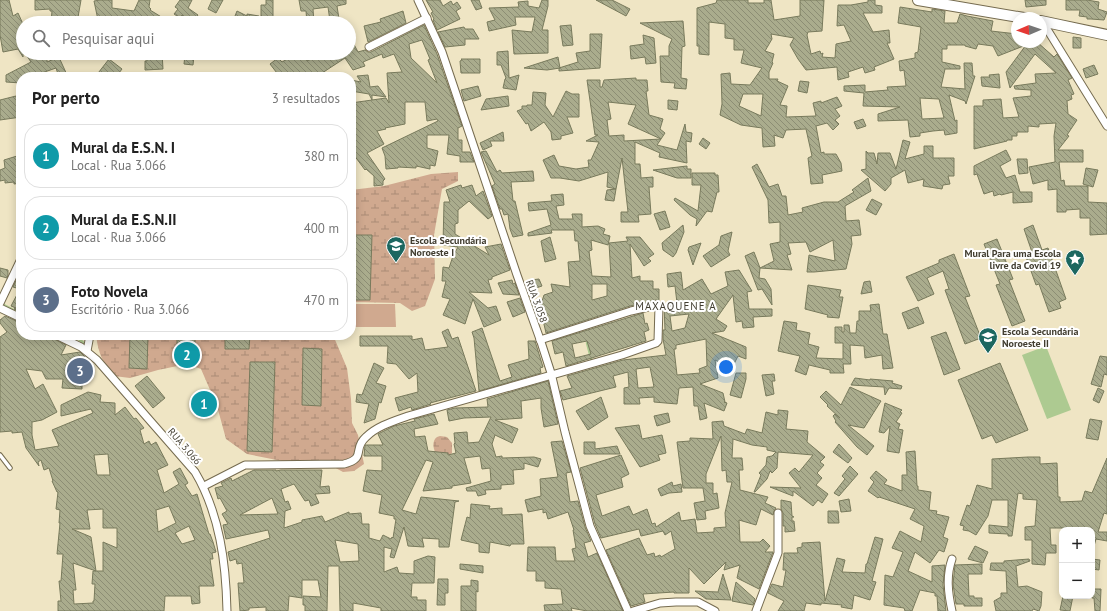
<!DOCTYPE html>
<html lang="pt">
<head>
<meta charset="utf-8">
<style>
  body { margin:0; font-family:"PT Sans",sans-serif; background:#f2f2f2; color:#222 }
  .controls { position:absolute; right:12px; bottom:12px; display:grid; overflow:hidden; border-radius:8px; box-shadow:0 2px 10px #0003 }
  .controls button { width:36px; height:36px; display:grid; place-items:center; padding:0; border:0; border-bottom:1px solid #e0e0e0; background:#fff; color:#222; font:20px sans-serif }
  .compass { position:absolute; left:1011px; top:12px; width:36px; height:36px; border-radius:50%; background:#fff; box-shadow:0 2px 10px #0003; rotate:268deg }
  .you { position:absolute; left:726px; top:367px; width:14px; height:14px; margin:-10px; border:3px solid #fff; border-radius:50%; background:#1a73e8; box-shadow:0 0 0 6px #1a73e833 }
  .badge { display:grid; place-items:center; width:26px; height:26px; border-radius:50%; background:#ea580c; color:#fff; font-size:13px; font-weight:700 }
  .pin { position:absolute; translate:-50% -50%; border:2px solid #fff; box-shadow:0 1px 4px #0006 }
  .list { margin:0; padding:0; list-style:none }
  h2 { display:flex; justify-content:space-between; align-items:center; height:52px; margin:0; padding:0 16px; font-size:17px }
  h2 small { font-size:13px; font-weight:400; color:#767676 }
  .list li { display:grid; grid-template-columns:26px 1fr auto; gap:12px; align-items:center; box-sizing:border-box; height:64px; margin:0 8px 8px; padding:0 8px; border:1px solid #e0e0e0; border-radius:16px }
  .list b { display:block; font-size:15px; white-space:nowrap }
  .list p { margin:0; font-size:13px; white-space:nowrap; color:#767676 }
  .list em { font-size:13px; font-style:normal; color:#767676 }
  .icon { flex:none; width:22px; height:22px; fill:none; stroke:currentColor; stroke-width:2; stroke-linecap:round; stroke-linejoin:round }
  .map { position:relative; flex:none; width:1107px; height:611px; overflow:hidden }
  .search { position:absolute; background:#fff; box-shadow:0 2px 10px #0003; left:16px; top:16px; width:340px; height:44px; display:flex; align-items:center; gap:10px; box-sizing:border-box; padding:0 14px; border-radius:22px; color:#767676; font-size:15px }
  .panel { position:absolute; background:#fff; box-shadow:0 2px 10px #0003; left:16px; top:72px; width:340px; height:268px; border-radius:16px }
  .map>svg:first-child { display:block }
  .grass { fill:#d0a98f }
  .wetland { fill:url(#wetland-marsh) }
  .water { fill:#adca91 }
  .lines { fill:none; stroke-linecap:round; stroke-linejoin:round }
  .stream { stroke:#adca91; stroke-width:2.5 }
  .building { fill:url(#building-back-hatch); stroke:#787a5c; fill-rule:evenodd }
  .lane-casing { stroke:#756b4f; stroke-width:5.5 }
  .street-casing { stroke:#756b4f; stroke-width:9 }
  .secondary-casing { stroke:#756b4f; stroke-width:12 }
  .lane { stroke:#fff; stroke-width:3.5 }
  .street { stroke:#fff; stroke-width:7 }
  .secondary { stroke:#fff; stroke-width:10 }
  .labels { text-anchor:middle; stroke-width:4; stroke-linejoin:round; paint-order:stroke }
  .poi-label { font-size:10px; font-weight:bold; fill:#413d30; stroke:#fff; text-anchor:start }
  .street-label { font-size:10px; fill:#413d30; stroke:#fff }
  .neighbourhood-label { font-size:11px; letter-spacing:1px; fill:#413d30; stroke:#fff }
</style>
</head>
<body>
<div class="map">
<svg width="1107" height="611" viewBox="0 0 1107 611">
  <defs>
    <pattern id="wetland-marsh" width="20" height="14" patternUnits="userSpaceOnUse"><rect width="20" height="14" fill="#d0a98f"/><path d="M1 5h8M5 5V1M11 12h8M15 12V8" fill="none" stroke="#aa8b75"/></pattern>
    <pattern id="building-back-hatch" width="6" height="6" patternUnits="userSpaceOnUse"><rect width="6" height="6" fill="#aaac8d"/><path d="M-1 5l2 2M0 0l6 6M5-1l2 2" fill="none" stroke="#8c8d74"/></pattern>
  </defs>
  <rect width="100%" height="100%" fill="#efe5c4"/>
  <path class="grass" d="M355,304H395L396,327H355Z"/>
  <g class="wetland">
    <path d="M458,172V181L442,189L434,235L435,279L425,306L412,311L400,303L351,302V190L384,186L431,174Z"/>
    <path d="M96,335H333L347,368L351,399L352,423L358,435L364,464L354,471L343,472L323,461H282L247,454L226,439L217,406L201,369L187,364L158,370L130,378L114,376C102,360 99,356 96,335Z"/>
    <path d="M440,436L447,437L452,443V453L450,455L435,452C433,447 432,441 437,437Z"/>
  </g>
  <path class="water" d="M1046,346L1071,410L1047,419L1022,355Z"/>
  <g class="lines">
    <g class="stream">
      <path d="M4,305L21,314"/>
      <path d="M66,335L79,339L86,345"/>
      <path d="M590,342L587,343L592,362"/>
    </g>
  </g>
  <g class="building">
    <path d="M0,0H9L13,16L18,13L23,24V57L18,49L3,52L0,35Z"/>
    <path d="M35,0H81L77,23H51L52,11H50V9L35,10Z"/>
    <path d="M100,0H112V8L134,11L139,0H150L149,7L151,9L150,10L163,18L160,23H154L146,18L145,20L143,18L140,23H130L125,20L117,19L98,20L94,1Z"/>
    <path d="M180,0H192L188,8L198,15L192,23L182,15L180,18L174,14L178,9L175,7Z"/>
    <path d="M212,0H223L216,13L208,9Z"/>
    <path d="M266,0H273V18H261V5H266Z"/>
    <path d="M299,0H346V4L337,6L339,19L330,21L328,7L313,9L314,23H307L306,11H301Z"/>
    <path d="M426,0H440L443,6L451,1L453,5L457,2L461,8L456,11L460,19L437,30L433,20L434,19L431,13L433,12Z"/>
    <path d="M471,0H479L482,8L476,10Z"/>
    <path d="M542,0H548V6L542,30H548V53L514,54L512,30L532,32L535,17H515L516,25L489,31L487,22L495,20L489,8L519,7L518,2L528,1V6L539,8Z"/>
    <path d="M596,0H612L630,9L626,16Z"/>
    <path d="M717,0H748V3H764V0H771L774,20L800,16V0H824L822,31L808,32L807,35L811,54L820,51L821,54L823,53L822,57L835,58L836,44L851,41L844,25L837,26L838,5H851L868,2V0H875V5L882,6V13H863L873,32L889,30L890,43H887L894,59L874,67L875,70L865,73L863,67L848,72L849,77L838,80L837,67L806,70L798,59L790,45L794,38L771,34L772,39L765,51L774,54L772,62L773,63L769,72V79H778L777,81L788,86L780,105L787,106L786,117L816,116L813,103L821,101V103L837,97L842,106L835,109L840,116L835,120L839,124L833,130L827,123L816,126L821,153L824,152V154H836L841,163L842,171L822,175L823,183L811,184L808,158L812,156L806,129L786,130L783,138L774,135L775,146L763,147L762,128L741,125L720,115L722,104L721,74L730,73L731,84L750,85L762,68L741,63L744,50H734V39L725,38V24L709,22V55L699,54V46H697V8L716,3ZM743,94H763L761,116L739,106Z"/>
    <path d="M1025,0H1046V5L1026,7Z"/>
    <path d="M1066,0H1087L1099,2L1098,9L1107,12L1104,20L1091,19H1087V17L1079,16L1080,10H1066Z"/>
    <path d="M900,7L932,12V9L945,11L944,23H957L960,14L967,16L993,21L991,31L1017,34V42H1037L1054,57L1057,54L1072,78L1068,80L1074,94L1071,95L1072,99L1067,101L1068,114L1077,120L1067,135L1069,136L1058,150H1083V162H1059L1061,181L1064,180L1065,186H1088V202L1107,203V234L1090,235V218H1080V209L1066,210V212H1057V189L1048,190V180L1033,184L1029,167L1055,162L1054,136L1056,123L1039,124V127L1028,126V132H1017V136H1012V140H1007V141L974,149V106H983V100L1001,99L1003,118L1019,117L1013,98L1031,96V90L1015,89L1014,86L1036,83L1035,74L1056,73L1035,54L1010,88L1006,72L1026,45L998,56L993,46L978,44L976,49L965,46V45H947V49H942V62L960,66V69H945L941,87L965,89L964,63H972L973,76H975L966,104L965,101L949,95L955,121L957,120V133L945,135L944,130L933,131L920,133V136L910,137L908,120L878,121V114L900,107L863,106L864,93L844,91V86L865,85V92L888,90L887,87L906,86L904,70L900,71L899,61L915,58V53L918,52L921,27L898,23ZM920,98L939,99L944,118L922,119Z"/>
    <path d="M237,11L247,16V14L259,16L257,21L260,23H238L233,21Z"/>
    <path d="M403,11L406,23L368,42L364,26L381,22L380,19Z"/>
    <path d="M683,21L685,46L682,47L681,78L687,79L686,89L674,88L675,83L661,82L660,56H669V46L672,39L640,23Z"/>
    <path d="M424,25L437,54L462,126L458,128V140H462V152H470L474,162H460V156L447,154L449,135H427V148L438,151L435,166L430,165V169L416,166V168L398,167V168L386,169L385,156L382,148L438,121L437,119L427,121L425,102H405V124L385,128L386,129L377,131L384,144L367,153L385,179L383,181V185L374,186V176L366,169L365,170L351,151V103L386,98L389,103L387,73L402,72L394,54L383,58L382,54L363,62L365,66L353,70L345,58L316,77H292L291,72L284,77H280L270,64L278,58L282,62L291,57L290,54L295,53H306L307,61L313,58L314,60L322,53H349V35L358,52L365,50L368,52H371ZM422,40L430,59L428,60L437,83L411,58L409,44Z"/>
    <path d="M571,25L573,45L563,46L560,26Z"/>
    <path d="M464,27L465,29H473L479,39H465V45L445,47L438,32Z"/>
    <path d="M590,34H602L600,68L559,71V68L578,62L576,53L590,51Z"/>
    <path d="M643,35L654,38L656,63L646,64L645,57L631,59L630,46L644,44Z"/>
    <path d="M1073,37L1081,38V48H1073Z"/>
    <path d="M508,51L509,78L519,75L516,90L503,88L505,79L506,78L501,65H497V52Z"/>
    <path d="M25,53H47V62L54,59L52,53H57L68,77H59L56,68L36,75L37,77H21V83L6,82V75L31,62Z"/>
    <path d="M147,53H162L163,69L145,70V61H147Z"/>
    <path d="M185,55L194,56L193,65L184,64Z"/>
    <path d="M558,57L560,68L547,70L524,68Z"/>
    <path d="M109,59L122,69L116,77H95Z"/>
    <path d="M461,59H480V73H461L460,61L462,60Z"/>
    <path d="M1094,65L1098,74L1086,78L1083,69Z"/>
    <path d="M999,74L1000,88L982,86L981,77H990L989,75Z"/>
    <path d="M368,75L370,87L378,86L386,97L372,95V100L369,94L351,91V80L361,82L357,76Z"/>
    <path d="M636,78V80H647L648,91H646L649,115L663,119L660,129L665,133L657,145L677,150L685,124L686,132L692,133L691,142L686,141L687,163L659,157L660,153L635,142V164H640L641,178L653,177V187H649L651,214L638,215L639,222H621V212H628L622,158L616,189L607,187L608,172L579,181L560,178H551L543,160L554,155L559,166L576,169L589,167L588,160H591L599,142L586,141L598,135H595L587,80H600V87H602L604,80ZM608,102L636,105L628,124L661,139L624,141V135L609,136L607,120L611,119Z"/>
    <path d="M800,81L809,82L807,93L798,91Z"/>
    <path d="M478,86L481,96L464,101L461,90Z"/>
    <path d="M566,91L572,94H579V117H567L573,133L561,136V139L552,140L551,132L544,122L531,131L528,123L526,124L517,111L522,109V106H527V105H532L533,92L546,93L545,105L553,117Z"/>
    <path d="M16,96L21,117L0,120V100Z"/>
    <path d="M508,96L509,106L481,110L486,99Z"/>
    <path d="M668,100L678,101L677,110L668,109Z"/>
    <path d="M863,119L866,126L857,129L854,122Z"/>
    <path d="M503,132L504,141H490L492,146L483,150L480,143Z"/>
    <path d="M703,138L710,143L706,149L699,144Z"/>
    <path d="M903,140L910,142L905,159L924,154V146H933V158H954V176H948L950,184L943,185L942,189L923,186L924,179L908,183L905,170L891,178V184L885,191L861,170L866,169V151L868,153H874L877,164L878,153H890L896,169Z"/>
    <path d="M1006,150L1011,160L1000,166L1006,178L1015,175L1020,192H1032V202L1013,203V192L1001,195L1000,194L994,196L993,191L984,194L977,174L974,175V166Z"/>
    <path d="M486,151L497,172L500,170L502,173L533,171L534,181L511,182L513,201H515L523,235L513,237L510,229L508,214L504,215L502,209H500L492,186L495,184L481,152Z"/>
    <path d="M17,156L19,165H21V183L14,184V182L5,183V180L0,181V170L5,168L4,160Z"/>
    <path d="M1017,159H1027L1028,173L1019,174Z"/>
    <path d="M757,164L769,187L778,184L782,196H786L788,215L803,212L802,208L824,202H838L854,192L852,190L868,178L871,191L845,206L846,221L859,220L861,235L851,236L852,244L846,269L814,272H807L809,255L835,261L833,240L810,252L806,242L788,243L791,254L787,255L792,270L760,268L759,278L765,279L771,289L772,305L762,289L758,290L745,256L754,252L760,268L774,261L770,244L780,242V222L769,223L768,200L752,167Z"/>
    <path d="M687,166V169H691V178H677L653,170Z"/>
    <path d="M1086,168L1098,170L1093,187L1083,184Z"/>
    <path d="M692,173H715V175H718L719,192H717L712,212L707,211L696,226L697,219L690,215L674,200L675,198L698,211L701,185H692Z"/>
    <path d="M461,185L462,188L472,185L476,196L483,191L492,216L488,219L469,201L458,210V223L455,224V234L489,255L485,247L501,244L510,270L492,277V279L488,280L492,293L469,292L488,308L496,306L501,320L484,327L473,299L465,324L443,315L450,299L442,297L446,281H442L443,267L449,268L453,256L458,247L443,245L444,202H450L446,190Z"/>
    <path d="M616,189L614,201L605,200L607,190Z"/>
    <path d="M563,194L564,205L556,206L559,219H573L572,214H582V227L598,226L605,229L603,234L610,236L608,245L591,240L592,250L589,251L592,276L611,277L609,243L628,241L626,237H640L654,254L648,258L651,261L644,266L630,244L632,278L640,276V281H653V289H659V301L656,300L630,306L546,333L540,307L544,295L553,292L551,284L570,287L568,262L580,261L578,241H575L574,230H551L552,233L528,236V233L551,225L547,209L529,211L528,203L552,201L551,195ZM592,284H607V296L592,300Z"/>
    <path d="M872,199L882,204L876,215L866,210Z"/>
    <path d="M665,211L670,227L660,230L654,214Z"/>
    <path d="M683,225L684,232L676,253L673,257L663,250L662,243Z"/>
    <path d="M1033,225L1042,250L1048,248L1066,299L1059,302L1061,308L1049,312L1039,284L1036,285L1026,257L1033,255L1024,229Z"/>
    <path d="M732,232L728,251L730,255L711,267L703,256L719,245L721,236Z"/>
    <path d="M351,235H372L370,300H351Z"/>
    <path d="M550,237L556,259L545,262L541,241Z"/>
    <path d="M997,239L1013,279L1009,280L1025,321L1012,326L996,285L1000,284L984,244Z"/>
    <path d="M701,243L693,265L688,250L689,247Z"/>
    <path d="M954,254L970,296L965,297L981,338L965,344L945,290L949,289L943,271L927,278L934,294L918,301L906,277L939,263V260Z"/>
    <path d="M0,268L8,270V275L7,278L0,276Z"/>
    <path d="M739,270L752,291L747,292L749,309H772V316L753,317L754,327L743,328L742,321L736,322L733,295L716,319L727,326L724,331L712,333L746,347V359L738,356L732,368L715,360L718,378L700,384L723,393L725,402H724L727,403L724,411L704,403L707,418L700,420L698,406H694L693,387L679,388L677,404L654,402V397L639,398L640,404H624V388L629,387L628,372L613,376L616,387L563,400L560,391L572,388L567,376L623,360L666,355L663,339V330H665L664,305L677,303L675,286L668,287L667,274L681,272L683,290L702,279L711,294L728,286L725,272ZM689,314L685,328L672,331L670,316ZM706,339L707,366L699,369L700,373L677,375L674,349H676V345ZM650,367L654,387L638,388L636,369Z"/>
    <path d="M19,274L21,275V312L14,309L16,308L11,306L20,289L13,287Z"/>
    <path d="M539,279L542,286L533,289L531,280Z"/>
    <path d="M512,280L513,284L515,283L519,295L503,294L498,283Z"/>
    <path d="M870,281L872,292L861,294L864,282Z"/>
    <path d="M808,285L841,290L839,297H843L839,318L827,317L828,315L805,309Z"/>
    <path d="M520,298L525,312L513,317L507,302Z"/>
    <path d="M879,304L883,334H887L893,368L883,369L882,355L865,358L864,346L850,345L851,364H843L844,373H830V370L809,365L806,375L795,371L800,356L778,351L784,321L797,323L796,330L810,333L808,344L819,347L816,358L843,359V343H835V327H842V332H844V325H849L850,333H856L857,321H859V311H871L870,305Z"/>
    <path d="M918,307L924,323L908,329L902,313Z"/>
    <path d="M643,313L645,324L647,323L649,330L644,332L646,341L566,366L563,352L555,354L552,341ZM587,341L591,354L575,358L572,344Z"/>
    <path d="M5,316L21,323V335H51L54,339L66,345L61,355L80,352L85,357L87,373L82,374V389L62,388L63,379H46L42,371L26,369L35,389L43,384L57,412L42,420L32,422V435L35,450L59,446L52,430L93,413L91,409L61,416V405L88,392L101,395L100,402L115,403V415L125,407L134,419L136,418L144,428L140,430L144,444L149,441L151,445L156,442L168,465L157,470L164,493L179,484L173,472L180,468L188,483L185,485L192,496L197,494L209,534H210L213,542L216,552L212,553L213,559H210L214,586H199L200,603L192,604L191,596H165L164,611H58V601H61L59,581H61L63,554H57L60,523H59L60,510L56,509L58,492H57L52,481H53L49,468L44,470L41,460L38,462L39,466L26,448L22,432L12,433V431L0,432V416H1L0,408V337L7,332L0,323V320ZM108,454L110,475H97L94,455ZM169,506L176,523L158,532L156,510ZM103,509V528H117V548L103,542V571H96L91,537L72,529H90L87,510ZM189,526L195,540L182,544L175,533ZM73,563L96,571H93L92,584H95L94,601H93V603L74,604L73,590H76Z"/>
    <path d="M482,328L500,381L512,377L508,365L529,359L528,341H535L543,367L540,368L541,373L479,391L474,338L472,332Z"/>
    <path d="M448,329L452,339L458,337L476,391L430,403L431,404L412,410L411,407L399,411L395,398L418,392L417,373L409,379L396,364L387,363L388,346H360V336H412V340L422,338L425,350L448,347L442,332Z"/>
    <path d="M946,332L960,369L944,375L931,337Z"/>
    <path d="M130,335H148L147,369L129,368Z"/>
    <rect x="177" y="335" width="18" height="25"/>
    <path d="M225,335H250L249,349H225Z"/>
    <path d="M303,348L322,349L321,406L302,405Z"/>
    <path d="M1100,356L1107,357V375L1104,374L1101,387L1091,384Z"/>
    <path d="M250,362H275L272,452L247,451Z"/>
    <path d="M374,363L384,368L376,383L386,386L381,403L379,402L375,419L364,423L369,404L356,402L357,394L362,395Z"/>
    <path d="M1000,363L1028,430L996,443L992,435L982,439L958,380Z"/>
    <path d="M736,373H746V379L741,398L730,395Z"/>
    <path d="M774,374L775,381H772L774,394L766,396L762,375Z"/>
    <path d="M147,376L165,398L153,408L135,386Z"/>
    <path d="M855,378L870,380V379L893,381L892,383L902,386L901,389L889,388L885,395L884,387L851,385Z"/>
    <path d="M548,381L558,424L544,427L541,408V398L521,401L522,418L495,420L518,429L512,443L495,435L492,444L496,457L502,456V458L534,457L541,459L538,467L524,463V469L513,470L514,484L501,485V489L485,490L486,494L478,496L476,491H467L466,488L491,481L490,468L482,469L480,456L464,458L471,483L452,486V488L423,491L433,462L426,460L402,510L416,514L421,497L459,501L455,502L449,547H439V539L422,538L424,547L408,546L404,527L394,558L390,557L392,549L384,547V572L397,567L399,573L414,574V561L428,556L435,557L434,583H412L411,597H417V600H426V611H381V608L353,603V611H340L339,566H328L327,611H305V605H303V596L321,597L318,580H302V598L289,596L288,611H266V607L249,608V610L240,611L238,583H244L242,563L237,564L236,559L230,561L228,552L270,538L268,530L226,539L223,525L228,524L222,514L227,511L220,498L218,499L215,488L223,486L221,483L231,478L232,481L254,470H276V471L281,470H322L320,487L329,486L330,493L315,494L319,503L311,506L309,500L305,501L294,484L281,489L285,502L288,501L291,509L285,511L284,528L302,522V520L322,516L325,522L349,512V514L361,513L362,524H369V538L380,541L383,535L391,539L392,537L393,538L396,519H394V516L379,513L382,495L363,491L367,470L382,471V456H364L365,445H383L378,434L394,426L415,421L414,419L434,414L438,424L414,429L415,437L425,436L428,451L448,453V455L456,453L454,444L455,443L454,433L467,432L468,443L479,442L491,417L464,418L449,421L447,410L455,408L488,407L487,399ZM272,498L278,514L240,515ZM335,540L358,544L359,561L340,562Z"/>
    <path d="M850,387L881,401L864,428L848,425L874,446L867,455L857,447L835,422L836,421L833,416L835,414L840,418L827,406L828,405L820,397L826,391L841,405Z"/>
    <path d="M1098,388L1104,391L1099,403L1093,400Z"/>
    <path d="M601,397L608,417L588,430L576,411Z"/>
    <path d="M885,403L902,410L900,412L902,413L896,422L900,424L898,429L903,430L899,453L887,451L890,426L884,433L879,432Z"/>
    <path d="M778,410L788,411L786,429L808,431L807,442L825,457L820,462L824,465L817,473L822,478L816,485L828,494L822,503L818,500L813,506L793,491V496L770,487L801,488L789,473L795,468L799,472L813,455L778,452L777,468L772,473L770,471L767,479L755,492H754L761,475L759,473L766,465L767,457L772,456L776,452L767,450V447L752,445L733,439L732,458H742L743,470H739L740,490L768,497L765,503L776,508L774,511L773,515L761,509L756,525L739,520L740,542H760L763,539L770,546L765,552H773L759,589L737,578L740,565L724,570L726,562L704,584L689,568V593H674V592L643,594L645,602L631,606L606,550L639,538L647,555L654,553L655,557L660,555L661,557L675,549L671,531L665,535L663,531L641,536L639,529L601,538L595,524L580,468L621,455L629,474L621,478L623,487L596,495L602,516L629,506L633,515L647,509L652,524L655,523L656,527L679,512L681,521L695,519L697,533L714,532V528L726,527L725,513L732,482H727L726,470L722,471L721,436L706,474V483H713V494L717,493L719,508L705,511L706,519L697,520L694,503L705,501L703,488H683L677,442L690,441V438L713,439L712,422L723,421L724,426L745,434L747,429L762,433L766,412L778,415Z"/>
    <path d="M668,413L670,422L657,426L654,416Z"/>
    <path d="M1090,419L1102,421L1098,440L1086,438Z"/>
    <path d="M639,425L642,439L662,435L666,453L658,455L660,460L640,467L615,428Z"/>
    <path d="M562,441L571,472L566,473L570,502L578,501L585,527L591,541L584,543L588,557L597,553L623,611H587L571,608L572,611H545L544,605L563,604L561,589L545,588V581H536V571H527L528,547H555L556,561H575L572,549L576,548L573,530H574L568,512L548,519L546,512L543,513V509L528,512L525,500L541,496L540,479L558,477L551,442Z"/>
    <path d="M584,442H595V449L617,446L620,454H584Z"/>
    <path d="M839,444L852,458L848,463L833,452Z"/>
    <path d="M915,451L917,486H918V490L931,492L929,510L937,511L936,514L949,517L943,537L948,539L944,552L939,550L930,563L915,552L908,571L932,582V566L945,565L943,585L946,611H938L937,596H935V593L920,590L912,611H905L904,608L884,605L885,575L893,577L903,552L892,548L900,531L921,542L924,526L910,519L915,509L879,497L878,498L868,491L874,482L870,478L876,471L887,480L884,484L902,491V475H907L906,452Z"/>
    <path d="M1028,457H1040V464L1057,463L1058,497H1060V502L1082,501L1085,491L1092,493L1107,458V514L1104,513L1098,532H1107V541L1096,539L1094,546H1092V530H1082L1083,528H1050L1051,545H1056V553H1046L1045,565L1032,564V540H1025V527L1035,526L1037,500L1023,499V494L1018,493L1012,536H1008V534L989,533V525L1008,527V500H992L988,516L976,535L969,531L963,530L964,526L960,525L967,505L970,506L977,485L992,489V459Z"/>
    <path d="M850,466L858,474L839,496L834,493L845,479L842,476Z"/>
    <path d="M672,482L673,486L681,484L682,492L669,493L661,496L658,489Z"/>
    <path d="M849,499L851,511L841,512L839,501Z"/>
    <path d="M781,500L791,502L792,516L794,517H792V521H794L795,531L785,532V526H783V513L781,509Z"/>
    <path d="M471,504L490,506L489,509L502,508V515L522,514L524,544H511L510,546L490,542L489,553L479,552V544L461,540L467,517L470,518Z"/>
    <path d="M828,511H838L839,523H828Z"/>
    <path d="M875,537L883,539L872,581L876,582L870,600L854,595L852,609L841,607L842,605L821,603V605L806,603L804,611H778L784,601L768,593L772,584L783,587L786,570H783L784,553H798L797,548L802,547V543L820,542L825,601L837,558L845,560L842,572L865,573L866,564H867Z"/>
    <path d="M975,546L988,552L983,563L968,559Z"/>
    <path d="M1029,559L1030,561L1016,566L1018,587L1027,586L1042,592L1041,606L1039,611L1033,609L1032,611H996L994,601L1001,597V593H1007L1006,571L990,570L991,563H1004V561Z"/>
    <path d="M1092,559L1100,560L1099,570L1092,569Z"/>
    <path d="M460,564L483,566V573L460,569Z"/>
    <path d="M982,564V574H968L969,596H974V598H982V606H964V604H956L953,584L955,565Z"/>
    <path d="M723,574L731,600L706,599L695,591L718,592Z"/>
    <path d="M438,579H448V593H445V605H437Z"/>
    <path d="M471,580L478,581V592L476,591V611H461V586H471Z"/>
    <path d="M736,582L755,599L753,605L732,601Z"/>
    <path d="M1092,589H1101L1100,611H1095L1094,598H1092Z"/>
    <path d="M1063,596H1073L1070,611L1060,610Z"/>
  </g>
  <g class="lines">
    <defs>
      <path id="lane" d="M0,455L10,468"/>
      <g id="street">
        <path d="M418,0L442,52L517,275L541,342L551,373L565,432L590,526L628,611"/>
        <path d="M1042,21L1107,126"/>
        <path d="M369,47L427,18"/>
        <path d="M0,303L21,259"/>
        <path d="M0,308L21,318"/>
        <path d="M56,335L81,347L97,360L195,472C220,514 226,564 227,611"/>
        <path d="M87,351L90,335"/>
        <path d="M204,486L245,465L344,464C367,458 352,449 366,437C377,426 394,421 408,416L622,355L656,343L658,341L659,306L657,305L631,311L540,340"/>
        <path d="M952,559C946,576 948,593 952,611"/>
        <path d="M633,611L660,603L676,602H698L715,611"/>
        <path d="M756,611L778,553V513"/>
      </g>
      <g id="secondary">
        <path d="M918,0L1024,18"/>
        <path d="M1041,21L1107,35"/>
      </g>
    </defs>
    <use href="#lane" class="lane-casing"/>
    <use href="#street" class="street-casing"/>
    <use href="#secondary" class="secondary-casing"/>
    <use href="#lane" class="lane"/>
    <use href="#street" class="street"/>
    <use href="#secondary" class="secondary"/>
  </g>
  <defs>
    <symbol id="school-pin" viewBox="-11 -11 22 30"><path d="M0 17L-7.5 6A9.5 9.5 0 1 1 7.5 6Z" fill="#1c6760" stroke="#fff"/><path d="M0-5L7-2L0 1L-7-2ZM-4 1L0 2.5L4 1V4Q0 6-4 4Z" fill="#fff"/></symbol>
    <symbol id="sight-pin" viewBox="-11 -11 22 30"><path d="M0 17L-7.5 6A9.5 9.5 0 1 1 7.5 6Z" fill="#1c6760" stroke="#fff"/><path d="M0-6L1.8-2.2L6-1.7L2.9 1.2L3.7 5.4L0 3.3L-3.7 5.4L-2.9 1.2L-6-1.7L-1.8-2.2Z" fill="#fff"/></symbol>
  </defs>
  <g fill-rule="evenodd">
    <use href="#school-pin" x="385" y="235" width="22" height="30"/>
    <use href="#sight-pin" x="1064" y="248" width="22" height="30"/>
    <use href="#school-pin" x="977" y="326" width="22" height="30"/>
  </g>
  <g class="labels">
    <g class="poi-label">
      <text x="410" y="244">Escola Secundária<tspan x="410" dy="12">Noroeste I</tspan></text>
      <text x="1061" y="257" text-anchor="end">Mural Para uma Escola<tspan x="1061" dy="12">livre da Covid 19</tspan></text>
      <text x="1002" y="335">Escola Secundária<tspan x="1002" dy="12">Noroeste II</tspan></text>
    </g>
    <g class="street-label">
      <text transform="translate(537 301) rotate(70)" y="4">RUA 3.058</text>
      <text transform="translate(185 446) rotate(49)" y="4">RUA 3.066</text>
    </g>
    <g class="neighbourhood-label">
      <text x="676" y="310">MAXAQUENE A</text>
    </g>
  </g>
</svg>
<div class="controls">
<button>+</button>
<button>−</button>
</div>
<svg class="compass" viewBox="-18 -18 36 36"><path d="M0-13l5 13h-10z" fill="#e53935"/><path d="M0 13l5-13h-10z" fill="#767676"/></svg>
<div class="you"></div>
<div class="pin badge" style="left:204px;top:404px;background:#0f9aa8">1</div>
<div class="pin badge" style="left:187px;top:355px;background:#0f9aa8">2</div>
<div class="pin badge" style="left:80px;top:371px;background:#5c6f8a">3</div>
<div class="search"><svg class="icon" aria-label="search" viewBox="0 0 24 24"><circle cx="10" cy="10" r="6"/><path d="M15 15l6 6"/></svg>Pesquisar aqui</div>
<section class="panel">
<h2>Por perto<small>3 resultados</small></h2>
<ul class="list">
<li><span class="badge" style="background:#0f9aa8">1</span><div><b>Mural da E.S.N. I</b><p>Local · Rua 3.066</p></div><em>380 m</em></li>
<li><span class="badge" style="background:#0f9aa8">2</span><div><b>Mural da E.S.N.II</b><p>Local · Rua 3.066</p></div><em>400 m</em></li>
<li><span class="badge" style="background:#5c6f8a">3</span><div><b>Foto Novela</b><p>Escritório · Rua 3.066</p></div><em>470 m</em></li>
</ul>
</section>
</div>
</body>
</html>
